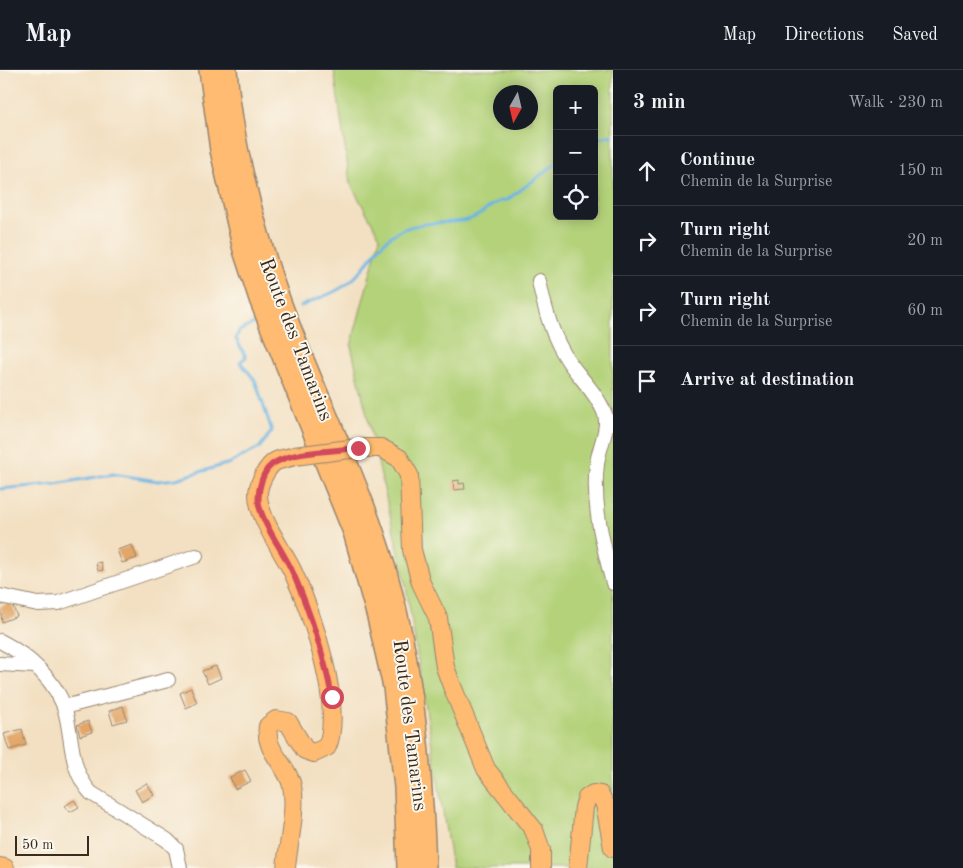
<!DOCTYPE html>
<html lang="en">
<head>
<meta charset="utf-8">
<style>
  body { margin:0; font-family:"Old Standard TT",serif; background:#242831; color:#f1f3f6 }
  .controls { position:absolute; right:15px; top:15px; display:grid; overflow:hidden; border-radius:8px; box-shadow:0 2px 12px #0003 }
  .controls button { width:45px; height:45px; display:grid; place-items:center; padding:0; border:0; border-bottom:1px solid #363941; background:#171b24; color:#f1f3f6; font:25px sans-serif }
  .compass { position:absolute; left:493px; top:15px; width:45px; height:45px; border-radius:50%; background:#171b24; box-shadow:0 2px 12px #0003; rotate:188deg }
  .scale { position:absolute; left:15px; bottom:12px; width:74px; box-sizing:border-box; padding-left:5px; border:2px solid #3b2a1e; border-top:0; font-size:14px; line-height:18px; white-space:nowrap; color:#3b2a1e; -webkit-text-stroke:4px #fbf7ec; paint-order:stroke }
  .stop { position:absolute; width:15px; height:15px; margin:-11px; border:4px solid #d1495b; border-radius:50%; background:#fff }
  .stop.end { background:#d1495b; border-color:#fff; box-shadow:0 1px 5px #0008 }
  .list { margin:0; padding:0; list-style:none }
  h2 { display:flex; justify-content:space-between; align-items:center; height:65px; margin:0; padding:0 20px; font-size:21px }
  h2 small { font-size:16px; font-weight:400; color:#9ea1a6 }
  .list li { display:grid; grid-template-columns:32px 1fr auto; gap:15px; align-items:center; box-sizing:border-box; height:70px; padding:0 20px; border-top:1px solid #363941 }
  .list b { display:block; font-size:19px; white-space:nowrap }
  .list p { margin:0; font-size:16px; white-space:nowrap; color:#9ea1a6 }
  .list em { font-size:16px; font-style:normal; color:#9ea1a6 }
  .icon { flex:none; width:28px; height:28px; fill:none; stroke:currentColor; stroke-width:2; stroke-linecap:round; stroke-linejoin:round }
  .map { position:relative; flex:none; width:613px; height:798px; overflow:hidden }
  header { display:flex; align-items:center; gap:30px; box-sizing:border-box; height:70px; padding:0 25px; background:#171b24; border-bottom:1px solid #363941 }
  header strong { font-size:24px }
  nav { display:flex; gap:28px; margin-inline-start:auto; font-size:18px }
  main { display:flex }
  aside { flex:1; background:#171b24 }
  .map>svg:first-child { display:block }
  .green { fill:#b3d279; stroke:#777e4c; fill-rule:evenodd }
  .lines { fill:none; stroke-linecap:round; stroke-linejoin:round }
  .stream { stroke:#6ab4e3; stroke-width:3 }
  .building { fill:#e2a667 }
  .minor-casing { stroke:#978570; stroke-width:16 }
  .major-casing { stroke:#978570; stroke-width:20 }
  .highway-casing { stroke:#978570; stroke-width:24 }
  .minor { stroke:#fff; stroke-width:14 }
  .major { stroke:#febb71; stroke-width:18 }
  .highway { stroke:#febb71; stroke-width:21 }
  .major-bridge-casing { stroke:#978570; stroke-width:20; stroke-linecap:butt }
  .major-bridge { stroke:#febb71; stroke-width:18 }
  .route { stroke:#d1495b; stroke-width:6 }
  .labels { text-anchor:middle; stroke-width:4; stroke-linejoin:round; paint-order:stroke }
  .street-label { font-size:20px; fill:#3b2a1e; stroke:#fbf7ec }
</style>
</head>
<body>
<header>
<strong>Map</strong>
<nav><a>Map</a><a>Directions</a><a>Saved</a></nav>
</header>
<main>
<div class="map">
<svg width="613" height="798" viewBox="0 0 613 798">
  <rect width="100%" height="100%" fill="#fbf7ec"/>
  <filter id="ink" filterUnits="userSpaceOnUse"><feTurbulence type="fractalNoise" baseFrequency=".02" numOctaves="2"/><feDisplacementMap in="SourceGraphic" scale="10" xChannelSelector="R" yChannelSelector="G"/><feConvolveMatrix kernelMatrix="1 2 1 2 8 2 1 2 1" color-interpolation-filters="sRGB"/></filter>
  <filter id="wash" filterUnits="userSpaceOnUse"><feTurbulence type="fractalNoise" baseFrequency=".0096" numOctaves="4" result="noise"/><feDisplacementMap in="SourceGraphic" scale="20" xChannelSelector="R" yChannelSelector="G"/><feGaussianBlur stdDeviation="1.12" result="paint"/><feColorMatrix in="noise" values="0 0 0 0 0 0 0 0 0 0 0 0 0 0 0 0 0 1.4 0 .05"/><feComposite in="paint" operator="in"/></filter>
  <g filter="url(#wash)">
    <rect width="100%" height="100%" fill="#f3e0c2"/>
    <path class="green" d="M334,0H613V798H452L405,510L351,276L380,167L350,113ZM557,19H594V146H557ZM500,22H530V52H500Z"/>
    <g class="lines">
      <g class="stream">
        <path d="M594,69L613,65"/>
        <path d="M301,236C318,228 339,222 352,210C370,194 377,172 400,161C422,150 444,155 467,150C483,147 492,130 507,130L557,93"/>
        <path d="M0,419L55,414L113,404L158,411L176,409L230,393L259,378L272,361L255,310L240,292L246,287L236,269L239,261L255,253"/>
      </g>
    </g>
    <g id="blocks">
      <g class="building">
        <path d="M459,410V414L464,413L465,419L454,420L453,411Z"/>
        <path d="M132,475L137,488L122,493L117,480Z"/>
        <path d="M101,492L103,500L98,501L96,493Z"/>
        <path d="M11,532L17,546L2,552L0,536Z"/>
        <path d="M216,596L221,608L208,614L202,601Z"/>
        <path d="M191,618L197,633L186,638L180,623Z"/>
        <path d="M123,636L127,650L113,654L109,641Z"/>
        <path d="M88,651L92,662L80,666L77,655Z"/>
        <path d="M22,659L26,675L9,680L4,664Z"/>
        <path d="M245,700L251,711L235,719L230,707Z"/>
        <path d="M147,713L154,725L142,732L135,720Z"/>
        <path d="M74,730L79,737L70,742L65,736Z"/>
      </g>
    </g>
  </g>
  <g filter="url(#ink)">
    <use href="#blocks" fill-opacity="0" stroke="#978570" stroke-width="1"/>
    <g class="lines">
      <defs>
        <g id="minor">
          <path d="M539,211C545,240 552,267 569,292C580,308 597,324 604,342C611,356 598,379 597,394C592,434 603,475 613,513"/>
          <path d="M0,526L38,534L58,533L196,486"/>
          <path d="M0,571C28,585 59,613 66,644C73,673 70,700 91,723L167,770L176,779L180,798"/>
          <path d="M0,594L35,596"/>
          <path d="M64,637L168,610"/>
        </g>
        <g id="major">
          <path d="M358,378H381L399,388L409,405L412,480L421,513L438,548L445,597L452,616L486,699L534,760L541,780V798"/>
          <path d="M0,797L5,798"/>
          <path d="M286,798C288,774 297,739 292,716C287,693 264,682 268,656L276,650L288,652L305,680L314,683L327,677C344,636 311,540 292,500C282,480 258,447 258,424C258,414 267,396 276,391C281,389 289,388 294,386"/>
          <path d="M578,798L584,737L587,728L593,724L600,725L605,734L613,778"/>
        </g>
        <g id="highway">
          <path d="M210,0L221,80L244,180L260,229L354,462L378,547L394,617L405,717L408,798"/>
          <path d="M226,0C232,71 251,147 274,215C303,299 344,378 373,462C411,569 421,685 425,798"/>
        </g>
      </defs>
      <use href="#minor" class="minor-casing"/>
      <use href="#major" class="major-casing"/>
      <use href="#highway" class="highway-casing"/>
      <use href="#minor" class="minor"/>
      <use href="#major" class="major"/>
      <use href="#highway" class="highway"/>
      <defs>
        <path id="major-bridge" d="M294,386L358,378"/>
      </defs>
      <use href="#major-bridge" class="major-bridge-casing"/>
      <use href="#major-bridge" class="major-bridge"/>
    </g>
  </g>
  <g class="lines" filter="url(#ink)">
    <path class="route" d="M332,627C324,585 310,542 293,503C285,484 263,455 259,435C257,422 262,398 276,392C296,381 334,381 358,378"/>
  </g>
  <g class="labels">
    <g class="street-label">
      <text transform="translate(297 269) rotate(69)" y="7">Route des Tamarins</text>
      <text transform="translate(411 655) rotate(83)" y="7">Route des Tamarins</text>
    </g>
  </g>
</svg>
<div class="controls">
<button>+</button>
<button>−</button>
<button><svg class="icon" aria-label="locate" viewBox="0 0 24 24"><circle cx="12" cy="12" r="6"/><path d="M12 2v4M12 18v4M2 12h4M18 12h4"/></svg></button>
</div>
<svg class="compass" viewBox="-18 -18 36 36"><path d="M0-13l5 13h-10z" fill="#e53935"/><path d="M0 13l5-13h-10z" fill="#9ea1a6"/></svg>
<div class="scale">50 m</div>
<div class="stop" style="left:332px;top:627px"></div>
<div class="stop end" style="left:358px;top:378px"></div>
</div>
<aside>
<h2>3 min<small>Walk · 230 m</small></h2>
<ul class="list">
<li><svg class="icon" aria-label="ahead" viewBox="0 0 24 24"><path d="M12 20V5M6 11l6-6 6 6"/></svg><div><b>Continue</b><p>Chemin de la Surprise</p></div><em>150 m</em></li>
<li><svg class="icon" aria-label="right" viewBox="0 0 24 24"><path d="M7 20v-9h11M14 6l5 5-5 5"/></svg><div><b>Turn right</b><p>Chemin de la Surprise</p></div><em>20 m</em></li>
<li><svg class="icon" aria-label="right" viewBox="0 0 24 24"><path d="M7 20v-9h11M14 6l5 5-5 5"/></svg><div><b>Turn right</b><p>Chemin de la Surprise</p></div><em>60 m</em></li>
<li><svg class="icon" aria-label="arrive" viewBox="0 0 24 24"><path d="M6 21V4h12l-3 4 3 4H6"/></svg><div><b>Arrive at destination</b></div></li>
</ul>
</aside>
</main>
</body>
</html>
